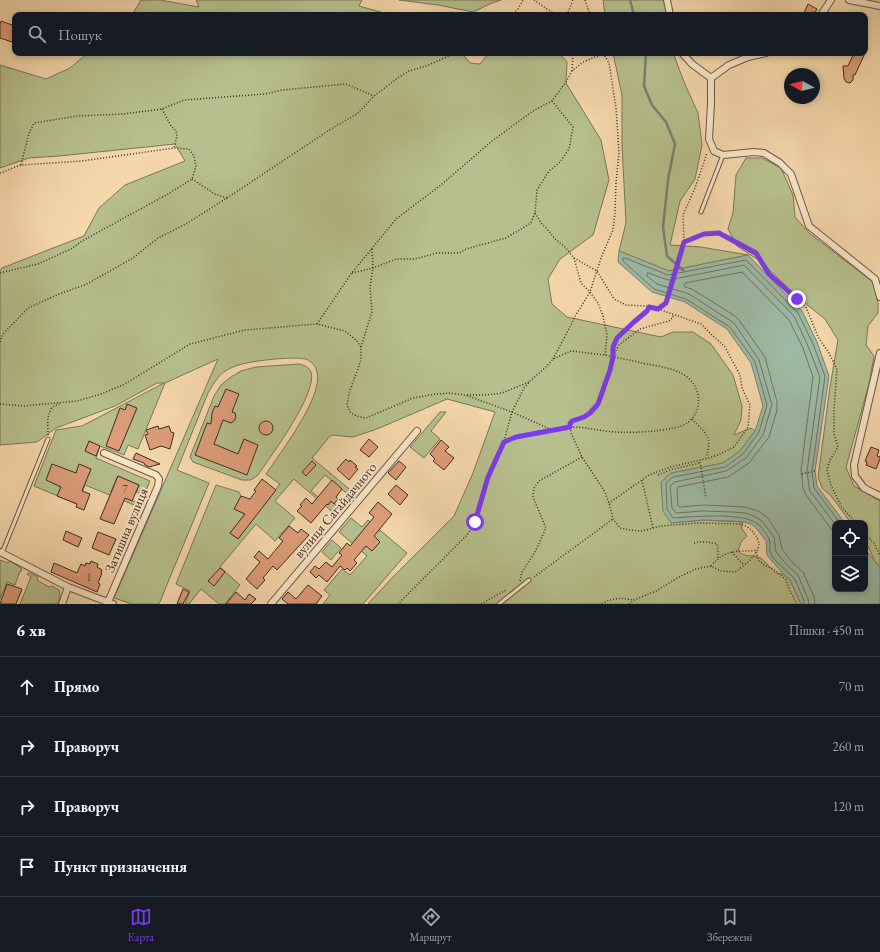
<!DOCTYPE html>
<html lang="uk">
<head>
<meta charset="utf-8">
<style>
  body { margin:0; font-family:"EB Garamond",serif; background:#20242c; color:#f1f3f6 }
  .controls { position:absolute; right:12px; bottom:12px; display:grid; overflow:hidden; border-radius:8px; box-shadow:0 2px 6px #0003 }
  .controls button { width:36px; height:36px; display:grid; place-items:center; padding:0; border:0; border-bottom:1px solid #363941; background:#171b24; color:#f1f3f6; font:20px sans-serif }
  .compass { position:absolute; left:784px; top:68px; width:36px; height:36px; border-radius:50%; background:#171b24; box-shadow:0 2px 6px #0003; rotate:278deg }
  .stop { position:absolute; width:12px; height:12px; margin:-9px; border:3px solid #7c3aed; border-radius:50%; background:#fff }
  .stop.end { background:#7c3aed; border-color:#fff; box-shadow:0 1px 4px #0008 }
  .list { margin:0; padding:0; list-style:none }
  h2 { display:flex; justify-content:space-between; align-items:center; height:52px; margin:0; padding:0 16px; font-size:17px }
  h2 small { font-size:13px; font-weight:400; color:#9ea1a6 }
  .list li { display:grid; grid-template-columns:26px 1fr auto; gap:12px; align-items:center; box-sizing:border-box; height:60px; padding:0 16px; border-top:1px solid #363941 }
  .list b { display:block; font-size:15px; white-space:nowrap }
  .list em { font-size:13px; font-style:normal; color:#9ea1a6 }
  .icon { flex:none; width:22px; height:22px; fill:none; stroke:currentColor; stroke-width:2; stroke-linecap:round; stroke-linejoin:round }
  .map { position:relative; flex:none; width:880px; height:604px; overflow:hidden }
  .search { position:absolute; background:#171b24; box-shadow:0 2px 6px #0003; left:12px; right:12px; top:12px; height:44px; display:flex; align-items:center; gap:10px; box-sizing:border-box; padding:0 14px; border-radius:8px; color:#9ea1a6; font-size:15px }
  .sheet { height:292px; background:#171b24 }
  nav { display:flex; justify-content:space-around; align-items:center; box-sizing:border-box; height:56px; border-top:1px solid #363941; background:#171b24; font-size:11px; color:#9ea1a6 }
  nav a { display:grid; justify-items:center; gap:2px }
  nav .on { color:#7c3aed }
  .map>svg:first-child { display:block }
  .green { fill:#b6bf8d; stroke:#7a7658 }
  .water { fill:#9dbaa4; stroke:#778171 }
  .lines { fill:none; stroke-linecap:round; stroke-linejoin:round }
  .shore { stroke:#6e7364; stroke-width:1 }
  .stream { stroke:#778171; stroke-width:2.5 }
  .building { fill:#dd9d79; stroke:#3e2c24 }
  .service-casing { stroke:#6c5746; stroke-width:5 }
  .minor-casing { stroke:#6c5746; stroke-width:8 }
  .path { stroke:#3e2c24; stroke-width:1.5; stroke-dasharray:1 2; stroke-linecap:butt }
  .service { stroke:#f8e5c8; stroke-width:3 }
  .minor { stroke:#f8e5c8; stroke-width:6 }
  .route { stroke:#7c3aed; stroke-width:5 }
  .labels { text-anchor:middle; stroke-width:3.5; stroke-linejoin:round; paint-order:stroke }
  .number-label { font-size:12px; fill:#664839 }
  .street-label { font-size:14px; fill:#3e2c24; stroke:#f8e5c8 }
</style>
</head>
<body>
<div class="map">
<svg width="880" height="604" viewBox="0 0 880 604">
  <rect width="100%" height="100%" fill="#f4d7ab"/>
  <filter id="stains"><feTurbulence type="fractalNoise" baseFrequency=".005" numOctaves="4"/><feColorMatrix values="0 0 0 0 .2 0 0 0 0 .09 0 0 0 0 .02 0 0 0 .5 -.17"/></filter>
  <radialGradient id="worn" r=".72"><stop offset=".6" stop-color="#630" stop-opacity="0"/><stop offset="1" stop-color="#630" stop-opacity=".3"/></radialGradient>
  <g class="green">
    <path d="M141,0H160L199,7L196,0H362L359,6L391,15H132Z"/>
    <path d="M399,0H501L492,3L473,12L438,5Z"/>
    <path d="M603,0H664L667,15H605Z"/>
    <path d="M88,53H462L470,63L480,64L489,53H559L567,62L566,83L601,140L609,180L593,235L560,259L548,279L552,304L567,317L661,337L673,332H693L711,344L733,375L742,406L741,420L734,435L751,428L755,431L740,451L723,463L671,473L661,482L671,523L703,520L744,522L741,524L742,529L747,536L741,542L738,551C744,558 755,554 762,559C769,564 773,575 783,574L790,580L801,604H368L391,579L454,516L473,473L495,412L447,399L377,429L353,437L331,435L312,458L354,493L351,497L325,475L311,491L328,505L331,501L341,509L336,515L294,479L275,501L295,518L275,541L256,524L220,567L240,585L225,604H219L201,589L189,604H185L190,591L176,584L216,485L239,492L241,496L235,509L245,514L230,533L238,539L280,484L266,474C280,453 324,396 317,372C316,367 312,362 308,360C300,355 249,361 239,365C234,366 229,369 225,371C217,377 213,385 208,393L177,470L209,483L159,604H132L114,598L218,359L165,383L138,449L128,445L124,455L100,446L96,458L150,481L144,495L136,492L139,485L117,477L111,492L140,504L139,507L85,485L77,504L34,486L56,430L82,426L164,383H157L115,406L56,428L37,442L0,445V271L2,268L84,236L99,208L125,185L185,161L175,144L59,156L29,158L0,168V65L46,79L70,68Z"/>
    <path d="M613,53H674L675,58L684,82L698,113L702,145L695,179L680,201L670,245L701,247L748,255L669,271L619,251L626,223L622,145V95Z"/>
    <path d="M746,158H762L781,168L793,195L795,217L809,233L873,282L878,303V313L868,326L866,345L874,356L869,384L846,467L854,486L880,501V566L875,562L867,544L865,541V523H851L831,496L822,488L818,477L830,387L838,340L825,319L800,299L760,261L737,246L728,229L733,213L736,175Z"/>
    <path d="M299,364C304,365 309,367 311,372C318,393 270,457 258,475L251,480H242L193,462L190,457L214,396L221,385L231,377L241,371L256,367Z"/>
    <path d="M440,412H446L431,431L440,439L424,458L410,447Z"/>
    <path d="M351,518L362,527L368,520L407,553L363,604H323L330,595L324,590L342,569L350,575L367,556L339,532Z"/>
    <path d="M332,540L341,548L331,560L322,552Z"/>
    <path d="M0,560L8,563L10,561L21,568L22,571H20L15,585L7,582L0,599Z"/>
    <path d="M29,573H30L38,577L37,580L49,587L52,586L59,590L60,595L58,604H20L31,577L27,574Z"/>
  </g>
  <path class="water" d="M619,251L669,271L748,255L802,311L817,342L829,376L815,471L817,486L845,523H835V589H865V549L880,568V604H801L790,580L783,574L767,555L766,541L757,529L751,524L744,522L732,521L703,520L671,523L663,511L661,482L671,473L723,463L740,451L755,431L763,406L751,363L727,329L685,302L652,292L618,262Z"/>
  <g class="lines">
    <g class="shore">
      <path d="M804,604V601C801,594 797,581 792,576C787,571 774,561 771,554C769,551 770,546 770,542C769,537 764,530 760,526C747,511 693,517 673,518L667,509L666,483L673,477L725,467L743,454L759,432L767,405L755,362L730,327L686,299L654,289L623,261V258H625L668,275L746,260L798,313L813,344L825,376L812,471L814,488L840,523"/>
      <path d="M809,604L808,599L798,575L789,567L776,552L774,537L762,521L754,516L745,513L733,512L703,511L676,513L672,508L670,486L675,482L726,471L746,458L763,435L771,408L772,405L759,360L734,323L689,294L657,284L647,276V273H649L665,279L669,280L744,265L794,316L808,346L820,377L807,471L809,487L810,491L835,524"/>
      <path d="M815,604L814,597L803,572L793,563L782,549L779,535L769,520L766,516L758,511L745,507L704,505L680,507L678,506L677,489L678,487L728,477L749,463L769,437L777,410V402L765,357L739,320L735,316L692,289L685,287L684,285L685,283L742,272L789,320L803,348L813,377L801,470L803,488L806,495L835,534"/>
    </g>
    <g class="stream">
      <path d="M630,0L634,15"/>
      <path d="M646,53L644,86L652,105L666,122L675,144L668,180L663,227L667,256L683,270"/>
    </g>
  </g>
  <g class="building">
    <path d="M808,4L817,9L813,15H808L804,13Z"/>
    <path d="M1,21L15,26V43L0,38V24Z"/>
    <path d="M854,53H865L855,75H853V80L850,83L846,82L844,78L843,66H848Z"/>
    <path d="M226,389L239,394L232,412L235,413L236,417L234,421L231,423L223,420L214,444L238,454L244,439L258,445L247,475L195,455L207,423L211,424L212,413L214,408L215,406L218,407Z"/>
    <path d="M127,404L137,408L119,451L106,446L120,408L125,410Z"/>
    <circle cx="266" cy="428" r="7"/>
    <path d="M158,426L159,429L169,426L171,432L174,433L170,449L161,446L150,450L145,435L148,434L146,430Z"/>
    <path d="M369,439L378,447L369,457L360,450Z"/>
    <path d="M441,440L449,447L445,451L454,458L444,470L433,461L435,459L430,454Z"/>
    <path d="M89,441L100,446L96,456L85,451Z"/>
    <path d="M871,447L879,450L877,456L880,457V459L876,469L866,465L867,462L865,461Z"/>
    <path d="M136,453L160,464L149,467L145,465L144,463L133,459Z"/>
    <path d="M346,459L349,462L350,460L357,466L355,467L358,469L349,480L337,469Z"/>
    <path d="M312,461L316,465L306,476L302,472Z"/>
    <path d="M399,461L406,467L396,480L388,473Z"/>
    <path d="M52,464L76,473L79,464L91,469L82,491L90,494L84,510L76,507L77,504L57,496L61,487L46,480Z"/>
    <path d="M118,476L139,485L132,501L125,498L114,524L100,519Z"/>
    <path d="M262,479L276,490L238,539L230,533L245,514L234,509L241,496L250,499L256,491L254,490Z"/>
    <path d="M332,480L342,489L336,497L338,499L334,504L331,501L328,505L327,504L311,523L297,511L302,506L300,505L306,498L312,504Z"/>
    <path d="M396,485L408,495L400,505L388,494Z"/>
    <path d="M378,502L392,514L374,536L380,542L372,551L366,546L354,560L357,563L350,571L347,568L345,570L340,566L327,582L319,575L316,578L310,572L315,566L319,569L326,562L332,567L342,555L339,553L347,543L350,546L374,517L369,513Z"/>
    <path d="M289,526L298,533L301,529L309,535L277,570L273,566L263,578L265,580L257,589L246,579L260,562L254,557L259,551L268,559L283,541L279,538Z"/>
    <path d="M66,531L82,538L78,547L63,540Z"/>
    <path d="M98,532L116,539L109,555L92,548Z"/>
    <path d="M91,561L98,564L97,567L102,570L101,573H102L98,583L100,584L97,592L51,572L54,563L77,573L81,564L85,566L86,563L90,564Z"/>
    <path d="M220,568L225,572L214,586L208,581Z"/>
    <path d="M7,584L22,589L16,604H0Z"/>
    <path d="M308,585L322,596L316,604H288L282,599L288,592L296,599Z"/>
    <path d="M183,589L189,592L183,604H177Z"/>
    <path d="M236,592L245,600L249,594L256,599L251,604H226Z"/>
  </g>
  <g class="lines">
    <defs>
      <g id="service">
        <path d="M701,212L723,155"/>
        <path d="M2,553L48,439"/>
        <path d="M499,604L529,580"/>
      </g>
      <g id="minor">
        <path d="M667,0L670,15"/>
        <path d="M849,0L880,6"/>
        <path d="M821,15L831,0"/>
        <path d="M682,53L692,64L711,78"/>
        <path d="M711,78V104L709,139L714,151L723,155L754,152L764,153L780,163L791,174L809,226L875,279L880,297"/>
        <path d="M711,78L729,65L748,57L766,53"/>
        <path d="M880,353L854,465L855,476L864,488L880,496"/>
        <path d="M104,453L156,475L159,479L158,486L108,602"/>
        <path d="M0,552L68,587L113,604"/>
        <path d="M62,604L68,587"/>
        <path d="M271,604L417,431"/>
      </g>
    </defs>
    <use href="#service" class="service-casing"/>
    <use href="#minor" class="minor-casing"/>
    <g class="path">
      <path d="M534,0L556,15"/>
      <path d="M585,0L590,15"/>
      <path d="M511,15L518,9L523,0"/>
      <path d="M567,15L573,0"/>
      <path d="M572,71L573,53"/>
      <path d="M162,109L171,126L176,131L177,136L174,148"/>
      <path d="M21,165L29,133L34,123L77,116L123,114L162,109L184,100L265,94L282,90L346,84L374,96"/>
      <path d="M0,173L21,165L82,161L174,148L189,149L194,156L196,166L192,179L168,194L82,241L71,249L38,264L0,273"/>
      <path d="M192,179L215,194L227,198"/>
      <path d="M535,213L541,223L547,229L555,239L565,247L574,258L581,283L590,292L598,303L603,316L607,335L605,355"/>
      <path d="M684,242L704,234L719,233L728,237L756,253L769,274L806,307L818,337L829,353L837,369L834,410V434L838,447L830,460L827,470L831,485L841,506L856,523"/>
      <path d="M574,258L597,271L614,299L626,305L644,306L658,309L701,324L712,335L725,347L740,375L742,388L750,405L748,427L734,447L718,455L705,459L670,467L649,475L642,480L609,503"/>
      <path d="M352,273L373,268L396,259H415L437,253H459L466,249L506,238L531,223L535,213L537,190L549,171L560,162L569,149L573,127L552,101"/>
      <path d="M658,309L666,303L684,242L683,215L695,188L705,159L707,152"/>
      <path d="M317,324L351,274L396,219L441,185L492,141L533,111L552,101L566,82L572,71L583,62L605,53"/>
      <path d="M0,342L3,334L28,308L59,294L85,285L133,258L158,238L186,224L227,198L331,129L357,114L374,96L399,77L409,71L426,66L456,53"/>
      <path d="M361,347L372,312L370,287L373,268L372,249"/>
      <path d="M613,356L619,345L640,329L669,321L673,317V314"/>
      <path d="M553,359L571,325L574,318L590,292L601,258L613,230L615,213L616,183L619,153L616,108L609,63L603,53"/>
      <path d="M467,395H486L502,393L529,382"/>
      <path d="M0,404L24,406L77,401L101,394L125,384L190,344L245,330L317,324L345,331L356,340L361,347V360L349,393L347,405L350,412L356,416L366,418L413,398L436,394L450,393L465,395L512,412L524,388L530,381L547,366L553,359L571,351L605,355L613,357C624,359 635,361 646,364C664,367 690,370 697,391C701,402 697,417 687,423C673,432 631,433 615,432C600,431 587,427 572,427C552,428 522,434 504,442L488,477L475,522L467,535L398,604"/>
      <path d="M692,419C706,434 713,436 706,458"/>
      <path d="M48,435C48,422 46,419 52,407L61,403"/>
      <path d="M504,441L512,412L552,430"/>
      <path d="M700,462L706,498"/>
      <path d="M802,474L815,471"/>
      <path d="M658,475L670,470L700,463"/>
      <path d="M642,480L653,528"/>
      <path d="M865,534L874,543L880,556"/>
      <path d="M694,543C702,541 709,542 717,544L718,551V558"/>
      <path d="M732,552L739,560L744,565"/>
      <path d="M756,552L759,561L766,566L774,569L786,580L790,591L797,604"/>
      <path d="M711,566C721,555 727,552 741,551C747,551 752,551 757,550"/>
      <path d="M534,577L613,519"/>
      <path d="M520,581L522,572L535,552L546,528L533,497L534,488L539,481L582,457"/>
      <path d="M481,604L504,591L507,590"/>
      <path d="M602,604C612,597 623,598 634,600"/>
      <path d="M629,604L634,600L656,591L679,577L696,569L711,566L721,571L735,572C743,567 758,555 759,544C759,542 757,538 756,536C752,530 747,526 741,524L699,523L661,526L642,531L630,530L620,528L613,519L609,503L605,492L582,457L571,433L570,424L572,421L584,417L590,413L598,404L610,370L613,357V347L617,338L634,321L647,311L649,307"/>
    </g>
    <use href="#service" class="service"/>
    <use href="#minor" class="minor"/>
  </g>
  <g class="lines">
    <path class="route" d="M475,522L488,477L504,442L516,437L570,427V424L572,421L584,417L590,413L598,404L610,370L613,357V347L617,338L634,322L647,311L649,307L658,309L666,303L684,242L704,234L719,233L756,253L769,274L797,299"/>
  </g>
  <g class="labels">
    <g class="number-label">
      <text x="125" y="493">7</text>
      <text x="89" y="581">1</text>
    </g>
    <g class="street-label">
      <text transform="translate(335 510) rotate(-50)" y="5">вулиця Сагайдачного</text>
      <text transform="translate(126 530) rotate(-67)" y="5">Затишна вулиця</text>
    </g>
  </g>
  <rect width="100%" height="100%" filter="url(#stains)"/>
  <rect width="100%" height="100%" fill="url(#worn)"/>
</svg>
<div class="controls">
<button><svg class="icon" aria-label="locate" viewBox="0 0 24 24"><circle cx="12" cy="12" r="6"/><path d="M12 2v4M12 18v4M2 12h4M18 12h4"/></svg></button>
<button><svg class="icon" aria-label="layers" viewBox="0 0 24 24"><path d="M12 4l9 5-9 5-9-5zM3 14l9 5 9-5"/></svg></button>
</div>
<svg class="compass" viewBox="-18 -18 36 36"><path d="M0-13l5 13h-10z" fill="#e53935"/><path d="M0 13l5-13h-10z" fill="#9ea1a6"/></svg>
<div class="stop" style="left:475px;top:522px"></div>
<div class="stop end" style="left:797px;top:299px"></div>
<div class="search"><svg class="icon" aria-label="search" viewBox="0 0 24 24"><circle cx="10" cy="10" r="6"/><path d="M15 15l6 6"/></svg>Пошук</div>
</div>
<section class="sheet">
<h2>6 хв<small>Пішки · 450 m</small></h2>
<ul class="list">
<li><svg class="icon" aria-label="ahead" viewBox="0 0 24 24"><path d="M12 20V5M6 11l6-6 6 6"/></svg><div><b>Прямо</b></div><em>70 m</em></li>
<li><svg class="icon" aria-label="right" viewBox="0 0 24 24"><path d="M7 20v-9h11M14 6l5 5-5 5"/></svg><div><b>Праворуч</b></div><em>260 m</em></li>
<li><svg class="icon" aria-label="right" viewBox="0 0 24 24"><path d="M7 20v-9h11M14 6l5 5-5 5"/></svg><div><b>Праворуч</b></div><em>120 m</em></li>
<li><svg class="icon" aria-label="arrive" viewBox="0 0 24 24"><path d="M6 21V4h12l-3 4 3 4H6"/></svg><div><b>Пункт призначення</b></div></li>
</ul>
</section>
<nav>
<a class="on"><svg class="icon" aria-label="map" viewBox="0 0 24 24"><path d="M3 6l6-2 6 2 6-2v14l-6 2-6-2-6 2zM9 4v14M15 6v14"/></svg>Карта</a>
<a><svg class="icon" aria-label="directions" viewBox="0 0 24 24"><path d="M12 3l9 9-9 9-9-9zM9 14v-3h6M13 9l2 2-2 2"/></svg>Маршрут</a>
<a><svg class="icon" aria-label="saved" viewBox="0 0 24 24"><path d="M7 4h10v16l-5-4-5 4z"/></svg>Збережені</a>
</nav>
</body>
</html>
